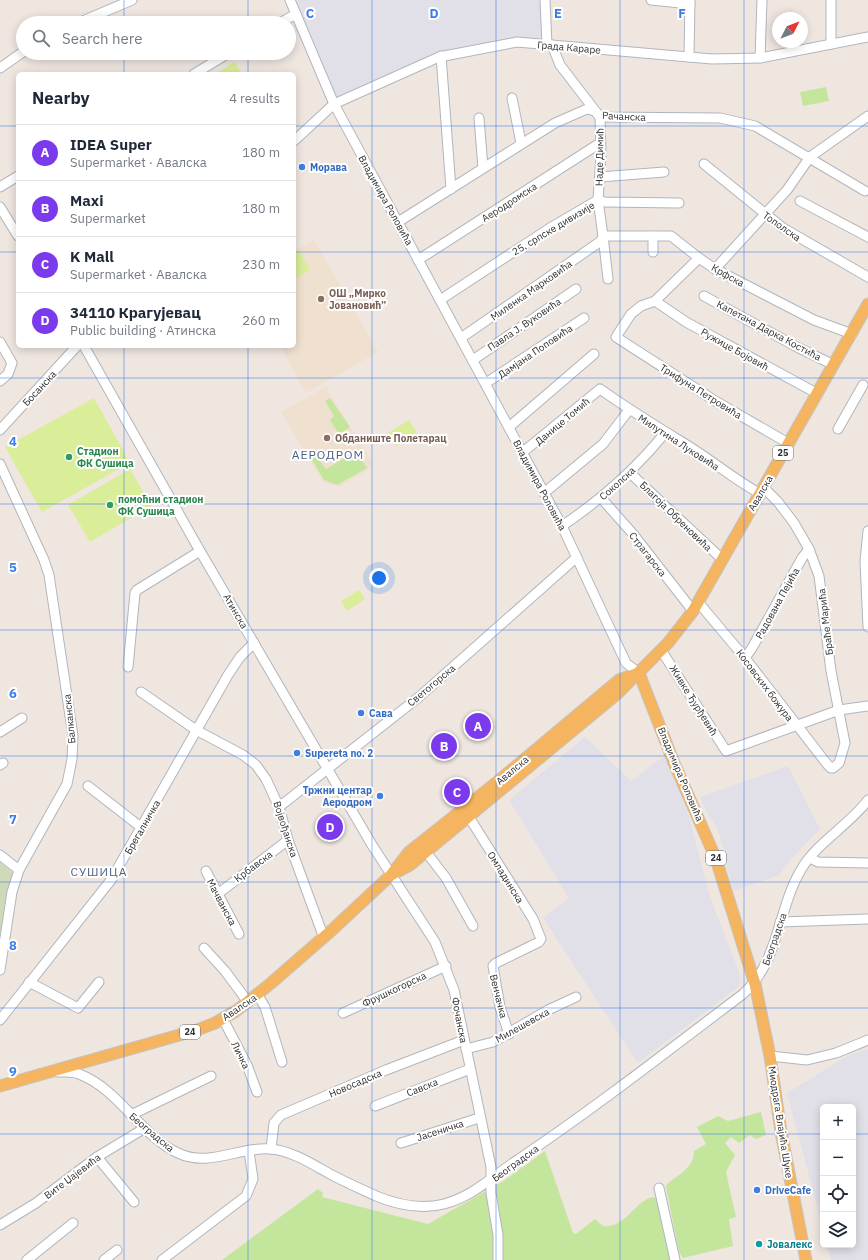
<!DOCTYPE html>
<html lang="en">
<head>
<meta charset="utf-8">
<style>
  body { margin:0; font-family:"IBM Plex Sans",sans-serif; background:#f2f2f3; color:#1f2937 }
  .controls { position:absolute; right:12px; bottom:12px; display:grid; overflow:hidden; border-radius:6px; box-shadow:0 2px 10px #0003 }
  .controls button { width:36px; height:36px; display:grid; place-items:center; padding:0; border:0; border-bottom:1px solid #e0e1e3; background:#fff; color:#1f2937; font:20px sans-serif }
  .compass { position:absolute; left:772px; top:12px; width:36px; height:36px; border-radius:50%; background:#fff; box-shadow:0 2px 10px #0003; rotate:48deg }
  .you { position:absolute; left:379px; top:578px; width:14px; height:14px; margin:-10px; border:3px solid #fff; border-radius:50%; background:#1a73e8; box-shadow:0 0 0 6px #1a73e833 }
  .badge { display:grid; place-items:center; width:26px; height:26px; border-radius:50%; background:#7c3aed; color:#fff; font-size:13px; font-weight:700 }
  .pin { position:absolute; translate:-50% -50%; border:2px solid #fff; box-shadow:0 1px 4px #0006 }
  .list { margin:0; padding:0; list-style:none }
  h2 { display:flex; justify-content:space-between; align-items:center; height:52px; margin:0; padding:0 16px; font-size:17px }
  h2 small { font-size:13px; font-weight:400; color:#747a83 }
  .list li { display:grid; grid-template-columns:26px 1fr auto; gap:12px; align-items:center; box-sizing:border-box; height:56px; padding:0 16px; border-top:1px solid #e0e1e3 }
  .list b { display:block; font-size:15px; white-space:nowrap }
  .list p { margin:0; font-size:13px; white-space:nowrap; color:#747a83 }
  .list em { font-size:13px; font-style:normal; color:#747a83 }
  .icon { flex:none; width:22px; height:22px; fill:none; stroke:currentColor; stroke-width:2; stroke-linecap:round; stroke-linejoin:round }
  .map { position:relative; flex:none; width:868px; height:1260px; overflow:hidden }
  .search { position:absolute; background:#fff; box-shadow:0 2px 10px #0003; left:16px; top:16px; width:280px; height:44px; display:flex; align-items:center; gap:10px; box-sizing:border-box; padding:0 14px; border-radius:22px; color:#747a83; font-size:15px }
  .panel { position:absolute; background:#fff; box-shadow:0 2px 10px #0003; left:16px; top:72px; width:280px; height:276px; border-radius:6px }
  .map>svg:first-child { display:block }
  .industrial { fill:#e1e0e8 }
  .education { fill:#f0e0d0 }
  .green { fill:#c4e69c }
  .cemetery { fill:#ced9b7 }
  .pitch { fill:#daed98 }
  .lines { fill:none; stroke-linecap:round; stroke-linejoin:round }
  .minor-casing { stroke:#b0b6be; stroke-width:11 }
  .major-casing { stroke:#c4c4c4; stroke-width:13 }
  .minor { stroke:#fff; stroke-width:9 }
  .major { stroke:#f5b560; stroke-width:11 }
  .grid { fill:none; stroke:#3c7ee9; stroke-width:1; stroke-opacity:0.55 }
  .shop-dot { fill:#3f7fe0; stroke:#fff; stroke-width:1.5 }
  .education-dot { fill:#8d6e63; stroke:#fff; stroke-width:1.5 }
  .leisure-dot { fill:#2e9e5b; stroke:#fff; stroke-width:1.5 }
  .culture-dot { fill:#0f9aa8; stroke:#fff; stroke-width:1.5 }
  .labels { text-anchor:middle; stroke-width:4; stroke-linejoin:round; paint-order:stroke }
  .shield { fill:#fff; stroke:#6d6d6d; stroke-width:1 }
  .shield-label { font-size:9px; font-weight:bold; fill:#2e2e2e }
  .street-label { font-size:10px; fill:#2e2e2e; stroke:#fff }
  .shop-label { font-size:10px; font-weight:bold; fill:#366cbe; stroke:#fff; text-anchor:start }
  .education-label { font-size:10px; font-weight:bold; fill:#785e54; stroke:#fff; text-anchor:start }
  .leisure-label { font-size:10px; font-weight:bold; fill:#27864d; stroke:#fff; text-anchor:start }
  .culture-label { font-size:10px; font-weight:bold; fill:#0d838f; stroke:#fff; text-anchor:start }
  .quarter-label { font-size:12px; letter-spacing:1px; fill:#4c5f81; stroke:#fff }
  .grid-label { font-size:13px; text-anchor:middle; font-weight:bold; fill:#3c7ee9; stroke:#fff; stroke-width:4; stroke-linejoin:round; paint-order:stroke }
</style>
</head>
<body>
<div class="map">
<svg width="868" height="1260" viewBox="0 0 868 1260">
  <rect width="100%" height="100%" fill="#efe6e0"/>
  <g class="industrial">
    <path d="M290,0H545L547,45L517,42L439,57L334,104Z"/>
    <path d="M585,737L631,781L664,756L688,813L710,897L741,977L739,986L638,1063L543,918L569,898L509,800Z"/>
    <path d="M788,766L820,829L792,858L779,875L734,891L727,868L726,856L716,826L708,815L700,797Z"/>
    <path d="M868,1049V1260H831L827,1245H853V1107H823V1228L787,1093L849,1055Z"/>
  </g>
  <g class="education">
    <path d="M314,240L378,352L306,393L280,346H294V251Z"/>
    <path d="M326,387L374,465L366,471L339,487L323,482L281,412Z"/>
  </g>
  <g class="green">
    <path d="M826,87L829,101L803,106L800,92Z"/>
    <path d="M330,398L350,427L339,434L330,420L334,416L325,401Z"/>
    <path d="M356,451L367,468L337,485L324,480L309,455L313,452L326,469Z"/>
    <path d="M761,1112L766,1135L756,1139L750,1135L739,1143L731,1137L725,1143L735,1155L726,1172L736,1217L729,1219L733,1246L683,1258L679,1252L666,1187L667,1184C679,1174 694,1168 694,1151L706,1144L697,1127L718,1116L728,1121Z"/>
    <path d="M545,1151L573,1233L576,1234L595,1219L603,1226C626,1229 634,1200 654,1197L658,1200L671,1260H222L318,1189L323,1193L322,1197L428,1224L505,1180Z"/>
  </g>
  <path class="cemetery" d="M0,862L14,874L6,895L0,936Z"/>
  <g class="pitch">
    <path d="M235,62L241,72L238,74H214Z"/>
    <path d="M299,251L310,270L294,279V254Z"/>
    <path d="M94,398L130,463L42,512L5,447Z"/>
    <path d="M409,420L417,433L396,446L388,433Z"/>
    <path d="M130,469L151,506L90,542L68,505Z"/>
    <path d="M359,590L365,599L347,611L341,601Z"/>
  </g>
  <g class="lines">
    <defs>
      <g id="minor">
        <path d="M290,0L334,104L562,526L626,663L639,673"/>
        <path d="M545,0L547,45"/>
        <path d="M651,0L690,4"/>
        <path d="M78,23L132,0"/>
        <path d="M280,23L296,14"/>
        <path d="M831,44V0"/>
        <path d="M441,56L451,189"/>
        <path d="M689,57L690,0"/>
        <path d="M760,58L762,0"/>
        <path d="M0,68L23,52"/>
        <path d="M194,74L229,53"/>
        <path d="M512,98L521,143"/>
        <path d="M479,118L483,168"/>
        <path d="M294,141L334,104L439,57L517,42L712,59L760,58L868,37"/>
        <path d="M704,164L783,228L868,277"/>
        <path d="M600,177L664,172"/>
        <path d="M0,187L18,176"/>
        <path d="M800,201L868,237"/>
        <path d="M0,207L18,236"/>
        <path d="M398,222L555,123L587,109L595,111L600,117L720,118L755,126L865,191"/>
        <path d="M653,252V236"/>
        <path d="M699,258L655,301L641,306L631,314L616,337L717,402L788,443"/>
        <path d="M418,260L600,143"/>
        <path d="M715,269L787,190L810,157L868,116"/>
        <path d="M608,279L603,236H671L699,258L715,269L814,320L852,334"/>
        <path d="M704,296L797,347L834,365"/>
        <path d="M440,300L550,228L598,200L605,202L679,203"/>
        <path d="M655,301L686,322L818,394"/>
        <path d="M461,338L601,241L603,236L598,200L601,155L600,117L560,65L552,45"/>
        <path d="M0,342L12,363L8,374L0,381"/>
        <path d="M84,346L200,551L372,845L435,942L454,990L491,1167V1193L498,1235V1260"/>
        <path d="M473,360L576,289"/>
        <path d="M486,383L584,318"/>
        <path d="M509,427L594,354"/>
        <path d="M838,429L863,385"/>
        <path d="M0,430L77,346"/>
        <path d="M523,452L600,389C627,408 654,425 682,442C709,458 732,478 759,493"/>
        <path d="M0,464L44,560L49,575L73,736L72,759L67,784L19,870L12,892L0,970"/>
        <path d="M630,473L722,559"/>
        <path d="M544,493L603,444L629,410"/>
        <path d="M602,499L633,534L693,611"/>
        <path d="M562,526C602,499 635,470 665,433"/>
        <path d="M868,531L865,561L868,627"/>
        <path d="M698,602L745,658L827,764L831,768H833L839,763L845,743L831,671L819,576L809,549L794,523L778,502L763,487"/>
        <path d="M661,650L726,751L839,710L868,706"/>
        <path d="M745,658L752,648L802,558L809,549"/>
        <path d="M128,667L135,593L137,590L200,551"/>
        <path d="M141,692L196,730L243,755L256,765L266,779L279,807L288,840L324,938"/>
        <path d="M0,732L22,718"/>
        <path d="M0,765L3,763"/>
        <path d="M88,786L142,828"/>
        <path d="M279,807L419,697L577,557"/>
        <path d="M469,817L533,919L541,939L539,942L496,963L493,966L500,1007L509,1034"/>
        <path d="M426,852L446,878L473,926"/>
        <path d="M0,855L19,870"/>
        <path d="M810,858L818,862L868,863"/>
        <path d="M206,871L239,934"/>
        <path d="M219,893L288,840"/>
        <path d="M780,922L868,919"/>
        <path d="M204,948L225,971L248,1002"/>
        <path d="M29,982L78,1008L99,982"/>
        <path d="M257,994L265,1007L282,1062"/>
        <path d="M343,1013L446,966"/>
        <path d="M223,1019L247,1065L257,1092"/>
        <path d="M0,1020L111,880L228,675L240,657L254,643"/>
        <path d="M466,1049L493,1042L548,1010L576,997"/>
        <path d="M770,1056L807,1060L836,1053L868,1040"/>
        <path d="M58,1072C65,1072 73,1071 79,1074C119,1089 140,1135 178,1153C209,1168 240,1146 271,1149C292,1151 312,1164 330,1174C345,1182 361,1189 376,1196C398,1205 421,1210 444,1204C474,1196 494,1175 519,1159C596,1107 669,1050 743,994C780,961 777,909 802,868C818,842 849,825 868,800"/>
        <path d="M375,1106L470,1069"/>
        <path d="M131,1115L211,1076"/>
        <path d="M401,1143L479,1118"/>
        <path d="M271,1149L274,1123L281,1115L386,1070L464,1040"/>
        <path d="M97,1157L134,1202"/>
        <path d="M659,1188L675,1260"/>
        <path d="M0,1225L36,1203L97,1157L145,1128"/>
        <path d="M27,1260L73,1223"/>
        <path d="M104,1260L117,1250"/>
        <path d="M162,1260L246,1196L253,1179L249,1151"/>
      </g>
      <g id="major">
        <path d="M639,673L674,763L716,859L755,984L770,1056L781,1132L806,1260"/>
        <path d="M393,874L410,865L617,694L668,643L693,611L868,304"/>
        <path d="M0,1086L197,1030L215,1023L236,1011L270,984L332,930L391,875L409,852L502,778L619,680L639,673"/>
      </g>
    </defs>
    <use href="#minor" class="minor-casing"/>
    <use href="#major" class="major-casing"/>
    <use href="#minor" class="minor"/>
    <use href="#major" class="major"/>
  </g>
  <path class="grid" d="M124,0V23M248,0V23M372,0V1260M496,0V1260M620,0V1260M744,0V1260M124,53V74M248,53V74M0,126H18M294,126H868M0,252H18M294,252H868M124,346V1260M248,346V1260M0,378H868M0,504H868M0,630H868M0,756H868M0,882H868M0,1008H868M0,1134H823M853,1134H868"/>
  <g class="shop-dot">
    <circle cx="302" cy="167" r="4"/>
    <circle cx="361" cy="713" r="4"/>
    <circle cx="297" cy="753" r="4"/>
    <circle cx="380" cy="796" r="4"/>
    <circle cx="757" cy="1190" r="4"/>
  </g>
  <g class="education-dot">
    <circle cx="321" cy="299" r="4"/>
    <circle cx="327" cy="438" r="4"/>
  </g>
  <g class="leisure-dot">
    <circle cx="69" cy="457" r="4"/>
    <circle cx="110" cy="505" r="4"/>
  </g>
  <circle class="culture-dot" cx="759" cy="1244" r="4"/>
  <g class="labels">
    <g class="shield">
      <rect x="773" y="446" width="20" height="14" rx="3"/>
      <rect x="706" y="851" width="20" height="14" rx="3"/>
      <rect x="180" y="1025" width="20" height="14" rx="3"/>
    </g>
    <g class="shield-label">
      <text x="783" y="456">25</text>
      <text x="716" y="861">24</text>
      <text x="190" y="1035">24</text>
    </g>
    <g class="street-label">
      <text transform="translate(569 47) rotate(5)" y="4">Града Караре</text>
      <text transform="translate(624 116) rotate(3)" y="4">Рачанска</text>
      <text transform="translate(599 157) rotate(-89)" y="4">Наде Димић</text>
      <text transform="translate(386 200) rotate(61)" y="4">Владимира Роловића</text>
      <text transform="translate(509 202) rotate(-33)" y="4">Аеродромска</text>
      <text transform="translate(782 226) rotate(35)" y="4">Тополска</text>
      <text transform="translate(553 228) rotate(-31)" y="4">25. српске дивизије</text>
      <text transform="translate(728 275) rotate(29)" y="4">Крфска</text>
      <text transform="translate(531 290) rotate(-35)" y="4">Миленка Марковића</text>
      <text transform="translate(524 324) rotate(-34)" y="4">Павла Ј. Вуковића</text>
      <text transform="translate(769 330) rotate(28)" y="4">Капетана Дарка Костића</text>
      <text transform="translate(735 349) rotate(29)" y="4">Ружице Бојовић</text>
      <text transform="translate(535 351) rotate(-34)" y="4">Дамјана Поповића</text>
      <text transform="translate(39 388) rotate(-47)" y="4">Босанска</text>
      <text transform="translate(701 391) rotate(32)" y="4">Трифуна Петровића</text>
      <text transform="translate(562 421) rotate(-40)" y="4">Данице Томић</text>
      <text transform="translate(679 442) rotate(33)" y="4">Милутина Луковића</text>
      <text transform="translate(617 483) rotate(-42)" y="4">Соколска</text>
      <text transform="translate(540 485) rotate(62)" y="4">Владимира Роловића</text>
      <text transform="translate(760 493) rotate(-60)" y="4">Авалска</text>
      <text transform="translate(676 516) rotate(44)" y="4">Благоја Обреновића</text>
      <text transform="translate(648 554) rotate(52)" y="4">Страгарска</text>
      <text transform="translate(777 603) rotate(-61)" y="4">Радована Пејића</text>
      <text transform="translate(236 611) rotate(60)" y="4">Атинска</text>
      <text transform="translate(825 622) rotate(-97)" y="4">Браће Марића</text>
      <text transform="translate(431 685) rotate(-40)" y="4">Светогорска</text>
      <text transform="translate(765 685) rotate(53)" y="4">Косовских божура</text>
      <text transform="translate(694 700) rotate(58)" y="4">Живке Ђурђевић</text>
      <text transform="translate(69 719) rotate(-96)" y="4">Балканска</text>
      <text transform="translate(512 770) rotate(-40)" y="4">Авалска</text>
      <text transform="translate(681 774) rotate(67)" y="4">Владимира Роловића</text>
      <text transform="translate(142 827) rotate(-60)" y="4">Брегалничка</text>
      <text transform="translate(286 829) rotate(72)" y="4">Војвођанска</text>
      <text transform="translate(253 866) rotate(-37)" y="4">Крбавска</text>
      <text transform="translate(506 877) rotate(58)" y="4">Омладинска</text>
      <text transform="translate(222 902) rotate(62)" y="4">Мачванска</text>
      <text transform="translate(774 939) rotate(-71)" y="4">Београдска</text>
      <text transform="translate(394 989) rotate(-25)" y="4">Фрушкогорска</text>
      <text transform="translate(499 996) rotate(76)" y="4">Венчачка</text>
      <text transform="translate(239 1007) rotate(-34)" y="4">Авалска</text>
      <text transform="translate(460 1020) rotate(79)" y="4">Фочанска</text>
      <text transform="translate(522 1025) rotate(-29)" y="4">Милешевска</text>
      <text transform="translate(241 1055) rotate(64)" y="4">Личка</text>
      <text transform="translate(355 1083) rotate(-23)" y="4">Новосадска</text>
      <text transform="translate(422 1087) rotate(-22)" y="4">Савска</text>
      <text transform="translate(781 1122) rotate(81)" y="4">Миодрага Влајића Шуке</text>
      <text transform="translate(440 1130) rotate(-18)" y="4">Јасеничка</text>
      <text transform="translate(152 1132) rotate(40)" y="4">Београдска</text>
      <text transform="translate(515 1163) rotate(-36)" y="4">Београдска</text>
      <text transform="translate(72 1176) rotate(-37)" y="4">Вите Џајевића</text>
    </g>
    <g class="shop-label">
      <text x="310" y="171">Морава</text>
      <text x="369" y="717">Сава</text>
      <text x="305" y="757">Supereta no. 2</text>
      <text x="372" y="794" text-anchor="end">Тржни центар<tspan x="372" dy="12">Аеродром</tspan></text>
      <text x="765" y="1194">DriveCafe</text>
    </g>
    <g class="education-label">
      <text x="329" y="297">ОШ „Мирко<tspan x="329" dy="12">Јовановић”</tspan></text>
      <text x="335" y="442">Обданиште Полетарац</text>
    </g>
    <g class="leisure-label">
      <text x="77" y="455">Стадион<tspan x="77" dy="12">ФК Сушица</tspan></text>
      <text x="118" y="503">помоћни стадион<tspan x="118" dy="12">ФК Сушица</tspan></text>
    </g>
    <g class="culture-label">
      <text x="767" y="1248">Јовалекс</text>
    </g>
    <g class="quarter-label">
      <text x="328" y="459">АЕРОДРОМ</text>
      <text x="99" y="876">СУШИЦА</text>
    </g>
  </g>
  <g class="grid-label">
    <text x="310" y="18">C</text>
    <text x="434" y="18">D</text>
    <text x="558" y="18">E</text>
    <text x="682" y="18">F</text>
    <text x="13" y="446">4</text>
    <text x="13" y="572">5</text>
    <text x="13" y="698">6</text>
    <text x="13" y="824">7</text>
    <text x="13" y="950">8</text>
    <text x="13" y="1076">9</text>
  </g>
</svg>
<div class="controls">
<button>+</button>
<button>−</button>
<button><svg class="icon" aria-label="locate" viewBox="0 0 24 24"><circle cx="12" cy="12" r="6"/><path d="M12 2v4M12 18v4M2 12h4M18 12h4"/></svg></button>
<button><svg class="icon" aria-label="layers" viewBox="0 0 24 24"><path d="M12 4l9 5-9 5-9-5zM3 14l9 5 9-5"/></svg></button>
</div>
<svg class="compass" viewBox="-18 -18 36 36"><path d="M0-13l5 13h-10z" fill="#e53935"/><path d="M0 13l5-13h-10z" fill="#747a83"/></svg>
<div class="you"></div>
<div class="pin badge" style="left:478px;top:726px">A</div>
<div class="pin badge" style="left:444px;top:746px">B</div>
<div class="pin badge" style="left:457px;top:792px">C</div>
<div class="pin badge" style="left:330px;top:827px">D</div>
<div class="search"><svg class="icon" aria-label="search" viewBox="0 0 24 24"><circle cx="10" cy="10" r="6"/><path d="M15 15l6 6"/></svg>Search here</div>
<section class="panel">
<h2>Nearby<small>4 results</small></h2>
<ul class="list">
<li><span class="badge">A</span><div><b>IDEA Super</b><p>Supermarket · Авалска</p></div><em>180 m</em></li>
<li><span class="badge">B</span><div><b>Maxi</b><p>Supermarket</p></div><em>180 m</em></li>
<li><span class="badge">C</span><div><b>K Mall</b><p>Supermarket · Авалска</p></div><em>230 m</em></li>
<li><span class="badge">D</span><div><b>34110 Крагујевац</b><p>Public building · Атинска</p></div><em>260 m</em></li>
</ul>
</section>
</div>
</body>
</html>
